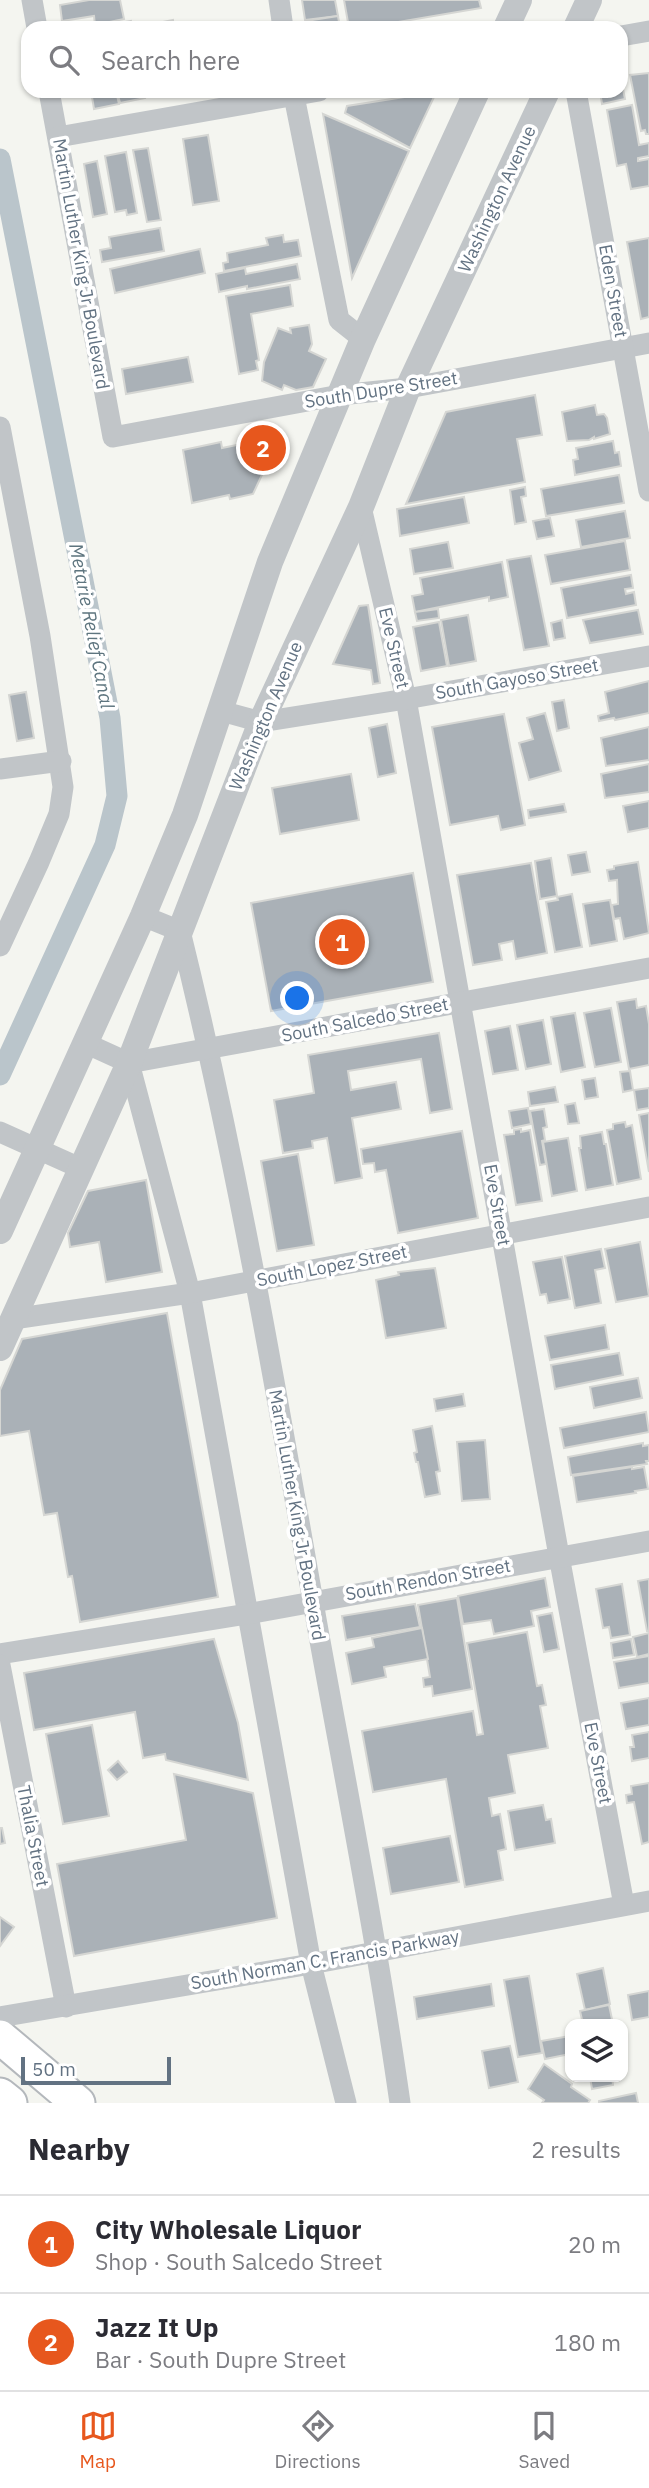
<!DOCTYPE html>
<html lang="en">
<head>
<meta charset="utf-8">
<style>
  body { margin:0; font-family:"IBM Plex Sans",sans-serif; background:#f7f7f7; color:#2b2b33 }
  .controls { position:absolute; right:21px; bottom:21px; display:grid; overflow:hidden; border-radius:14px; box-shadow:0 2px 5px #0004 }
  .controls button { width:63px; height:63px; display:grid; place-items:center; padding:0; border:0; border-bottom:2px solid #e1e1e2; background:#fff; color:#2b2b33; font:35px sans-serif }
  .scale { position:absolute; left:21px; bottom:18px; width:150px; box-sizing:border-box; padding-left:7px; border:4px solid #627282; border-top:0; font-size:19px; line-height:24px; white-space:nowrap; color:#627282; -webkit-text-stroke:5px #fff; paint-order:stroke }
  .you { position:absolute; left:298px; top:999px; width:24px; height:24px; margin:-18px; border:5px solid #fff; border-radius:50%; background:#1a73e8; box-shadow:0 0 0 10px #1a73e833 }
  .badge { display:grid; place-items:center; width:46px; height:46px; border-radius:50%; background:#e7571d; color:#fff; font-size:23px; font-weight:700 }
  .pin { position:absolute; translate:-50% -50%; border:4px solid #fff; box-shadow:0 2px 7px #0006 }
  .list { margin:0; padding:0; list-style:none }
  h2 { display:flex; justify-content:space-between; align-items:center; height:91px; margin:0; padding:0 28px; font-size:30px }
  h2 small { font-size:23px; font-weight:400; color:#7c7c81 }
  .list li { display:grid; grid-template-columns:46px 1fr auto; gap:21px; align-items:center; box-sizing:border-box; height:98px; padding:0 28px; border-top:2px solid #e1e1e2 }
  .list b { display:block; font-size:26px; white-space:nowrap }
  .list p { margin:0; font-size:23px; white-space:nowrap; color:#7c7c81 }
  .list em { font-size:23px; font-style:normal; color:#7c7c81 }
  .icon { flex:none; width:38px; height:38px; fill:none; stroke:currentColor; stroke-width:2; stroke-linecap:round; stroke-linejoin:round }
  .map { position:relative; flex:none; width:649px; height:2103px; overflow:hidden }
  .search { position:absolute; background:#fff; box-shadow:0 2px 5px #0004; left:21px; right:21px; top:21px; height:77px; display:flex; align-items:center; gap:18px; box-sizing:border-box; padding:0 24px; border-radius:21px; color:#7c7c81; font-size:26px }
  .sheet { height:287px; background:#fff }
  nav { display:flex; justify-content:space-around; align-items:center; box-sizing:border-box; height:98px; border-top:2px solid #e1e1e2; background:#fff; font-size:19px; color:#7c7c81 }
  nav a { display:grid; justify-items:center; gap:4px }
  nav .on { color:#e7571d }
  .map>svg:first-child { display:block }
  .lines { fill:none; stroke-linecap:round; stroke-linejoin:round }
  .canal { stroke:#bac5cb; stroke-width:21 }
  .building { fill:#aab1b7; stroke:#d5d6d3; stroke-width:2 }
  .primary-casing { stroke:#b4b8bc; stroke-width:37 }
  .minor { stroke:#c1c5c8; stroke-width:21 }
  .tertiary { stroke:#c1c5c8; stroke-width:26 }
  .primary { stroke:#fff; stroke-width:33 }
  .labels { text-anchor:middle; stroke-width:7; stroke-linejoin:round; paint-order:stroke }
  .street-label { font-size:18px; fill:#627282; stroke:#fff }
  .water-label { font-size:19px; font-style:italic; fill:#5e757f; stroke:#fff }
</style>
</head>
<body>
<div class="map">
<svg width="649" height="2103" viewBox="0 0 649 2103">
  <rect width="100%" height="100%" fill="#f4f5f0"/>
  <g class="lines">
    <path class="canal" d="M0,159L110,718L117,796L105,845L0,1075"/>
  </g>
  <g class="building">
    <path d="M89,0H120L124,19L95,25L94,16L62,21L60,5Z"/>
    <path d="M302,0H335L338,16L305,20Z"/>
    <path d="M344,0H479L481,8L363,28H349Z"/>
    <path d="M338,16L340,28H307L306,21Z"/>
    <path d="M173,20L174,28H143V26Z"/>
    <path d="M131,21L133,28H116L115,24Z"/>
    <path d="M649,73V134H646L645,130L641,131L630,75Z"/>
    <path d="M621,79L625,99L602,104L600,91H621Z"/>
    <path d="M91,91H116L119,104L94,109Z"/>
    <path d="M117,91H144L145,98L120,103Z"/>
    <path d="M430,93L434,97L410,148L345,113L347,106Z"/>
    <path d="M632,105L639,145L649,143V156L638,158V161L649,159V186L631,189L626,164L617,166L607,110Z"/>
    <path d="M323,114L409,151L352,278Z"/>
    <path d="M208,135L219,201L193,205L183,139Z"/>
    <path d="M148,148L161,220L147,222L133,150Z"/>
    <path d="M126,152L137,213L127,215L126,210L115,212L105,156Z"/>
    <path d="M97,161L107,214L93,217L84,164Z"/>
    <path d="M160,228L164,251L102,262L100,250L111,248L109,237Z"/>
    <path d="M283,235L284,242L298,240L301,256L224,271L223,263L228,262L227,253L268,245L266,238Z"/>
    <path d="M649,238V317L641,319L627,242Z"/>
    <path d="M200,249L205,273L115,293L110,269Z"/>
    <path d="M297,264L300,279L247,289V286L219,292L216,274L245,268L246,274Z"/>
    <path d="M290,285L293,306L251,314L259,360L256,361L258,370L239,374L226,296Z"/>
    <path d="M309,325L312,344L309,351L326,359L313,387L296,390L284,385L282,390L262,381L264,362L278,328L291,333L290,328Z"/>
    <path d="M188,357L193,382L126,394L122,369Z"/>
    <path d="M535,395L542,435L517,439L525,482L406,504L446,412Z"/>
    <path d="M595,405L597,415L604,414L607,418L610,434L594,439V437L589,440L567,441L562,412Z"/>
    <path d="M280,436L253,494L230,499L229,495L192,503L183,450L221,442L222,448Z"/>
    <path d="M613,441L615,453L619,452L621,466L575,475L573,460L578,459L576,448Z"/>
    <path d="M619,475L624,503L546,516L541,489Z"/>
    <path d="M525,487L526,496L521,497L526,522L515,524L510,490Z"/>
    <path d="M464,497L469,523L400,536L397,509Z"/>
    <path d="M625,511L630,538L581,547L576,520Z"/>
    <path d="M550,518L554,536L537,539L533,521Z"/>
    <path d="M625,541L630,570L551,584L545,555Z"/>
    <path d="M448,542L453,568L414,574L410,549Z"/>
    <path d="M531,556L549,646L524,650L507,560Z"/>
    <path d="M502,562L508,597L489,601V597L415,612L412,596L423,594L420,578Z"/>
    <path d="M631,575L633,588L625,589L626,594L634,592L636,605L567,618L561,588Z"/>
    <path d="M368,605L380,683L373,684L371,670L333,664L359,606Z"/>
    <path d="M438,609L439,618L417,621L415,612Z"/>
    <path d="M638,610L643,634L590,643L583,620Z"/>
    <path d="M468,615L476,661L449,666L441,620Z"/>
    <path d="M562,620L565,638L554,640L551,623Z"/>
    <path d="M439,622L447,666L421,671L413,627Z"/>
    <path d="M649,681V713L615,720L614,718L599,721L598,716L609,713L605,692Z"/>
    <path d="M26,692L34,738L17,741L9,695Z"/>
    <path d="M564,700L569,728L557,731L552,702Z"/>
    <path d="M545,713L561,771L529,780L519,743L533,739L527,718Z"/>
    <path d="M504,714L525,825L501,830L498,816L450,825L432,727Z"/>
    <path d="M387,724L396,773L378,777L369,728Z"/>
    <path d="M649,727V760L606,766L601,738Z"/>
    <path d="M649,764V792L605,798L601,774Z"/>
    <path d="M351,774L359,820L280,834L272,788Z"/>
    <path d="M649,801V828L628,832L623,806Z"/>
    <path d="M564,804L566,812L529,818L528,810Z"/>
    <path d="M586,852L590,872L572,875L568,855Z"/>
    <path d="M551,858L557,896L540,899L535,861Z"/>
    <path d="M638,862L649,933L624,939L620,918L614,919L612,905L618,904L617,880L609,881L607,870L614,869V866Z"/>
    <path d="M531,863L547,953L516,959L513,941L499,944L502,960L473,965L457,875Z"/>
    <path d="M413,873L433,982L271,1011L251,903Z"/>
    <path d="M572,894L582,947L555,952L546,902L558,900L557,897Z"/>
    <path d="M610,900L617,941L590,946L583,904Z"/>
    <path d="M636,999L637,1008L646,1006L649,1024V1065L629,1069L617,1002Z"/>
    <path d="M611,1008L621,1062L595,1067L584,1013Z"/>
    <path d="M575,1013L585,1067L561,1072L551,1017Z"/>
    <path d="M543,1020L551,1064L526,1069L517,1025Z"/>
    <path d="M510,1026L518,1070L493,1074L485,1031Z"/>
    <path d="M439,1033L452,1109L430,1113L421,1059L348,1071L351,1090L396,1082L401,1109L352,1118L362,1178L335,1183L327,1138L312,1141L313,1148L283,1153L274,1100L314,1093L308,1055Z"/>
    <path d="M630,1071L633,1090L623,1092L620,1072Z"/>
    <path d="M595,1078L598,1097L585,1099L582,1080Z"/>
    <path d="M555,1087L558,1102L530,1106L528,1092Z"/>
    <path d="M649,1088V1108L637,1110L634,1090Z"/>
    <path d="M575,1103L579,1123L568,1124L565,1105Z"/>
    <path d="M528,1108L531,1124L512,1128L509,1111Z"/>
    <path d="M544,1109L547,1127L543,1128L545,1140L542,1141L546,1164L540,1165L530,1111Z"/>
    <path d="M649,1113V1172L639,1115Z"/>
    <path d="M625,1122L626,1127L632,1125L641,1179L617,1184L607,1130L613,1129V1124Z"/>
    <path d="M521,1129V1132L530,1130L542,1201L516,1205L504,1135L514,1134V1130Z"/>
    <path d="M462,1131L478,1218L398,1233L386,1170L375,1172L374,1163L363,1164L361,1149Z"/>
    <path d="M602,1132L604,1144H606L613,1185L586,1190L579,1148H581L580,1136Z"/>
    <path d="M568,1138L577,1191L552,1196L543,1142Z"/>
    <path d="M298,1154L314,1245L277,1251L261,1161Z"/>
    <path d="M146,1180L162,1272L106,1282L99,1242L70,1247L68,1233L88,1191Z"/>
    <path d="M640,1242L649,1296L616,1302L605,1249Z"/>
    <path d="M601,1249L605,1268L595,1270L601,1303L575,1308L565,1256Z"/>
    <path d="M562,1257L570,1299L548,1303L546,1294L540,1295L533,1262Z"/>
    <path d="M435,1268L446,1328L386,1338L376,1280L399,1275L398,1272Z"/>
    <path d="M167,1313L218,1597L80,1622L72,1576L68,1577L57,1513L44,1515L29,1431L0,1436V1390L22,1339Z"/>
    <path d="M605,1325L609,1349L550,1360L545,1336Z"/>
    <path d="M619,1353L623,1375L555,1389L551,1365Z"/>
    <path d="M638,1378L642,1398L594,1408L590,1387Z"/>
    <path d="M463,1394L465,1406L436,1411L434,1399Z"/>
    <path d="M646,1412L649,1432L564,1448L560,1428Z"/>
    <path d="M432,1426L440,1471L436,1472L440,1494L425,1497L418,1462H416L414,1453L417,1452L413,1430Z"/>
    <path d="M485,1440L490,1499L462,1501L457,1442Z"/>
    <path d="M643,1443V1446L649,1445V1461H646L647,1464L571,1475L568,1457Z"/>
    <path d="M632,1467V1469L644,1467L648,1489L635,1491L636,1493L577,1502L573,1476Z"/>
    <path d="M545,1578L550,1607L531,1611L534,1626L494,1634L491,1620L463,1624L458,1596Z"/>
    <path d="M649,1579V1631H647L638,1581Z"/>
    <path d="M622,1584L630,1635L611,1638L609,1627L603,1628L596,1589Z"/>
    <path d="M457,1598L472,1689L433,1696L432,1686L424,1687L423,1678L430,1677L418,1605Z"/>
    <path d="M415,1604L420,1627L346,1640L342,1616Z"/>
    <path d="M552,1613L559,1649L544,1652L537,1616Z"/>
    <path d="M422,1628L428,1659L384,1667L386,1677L352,1684L346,1653L374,1647L372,1638Z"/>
    <path d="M527,1632L537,1686L542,1685L546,1705L540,1706L548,1748L508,1755L515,1793L489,1798L492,1816L500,1814L506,1849L498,1851L503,1880L465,1887L446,1779L373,1792L362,1731L473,1711L477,1735L483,1734L467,1643Z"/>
    <path d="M649,1633V1654L637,1657L633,1637Z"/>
    <path d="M214,1639L238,1723L248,1780L166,1760L165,1754L143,1758L135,1712L34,1730L24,1673Z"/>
    <path d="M631,1639L634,1655L613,1658L611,1643Z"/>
    <path d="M649,1656V1683L619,1688L614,1662Z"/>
    <path d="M649,1698V1725L626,1729L621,1703Z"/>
    <path d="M92,1725L109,1816L63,1824L46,1734Z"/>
    <path d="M649,1732V1758L632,1761L630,1747H634L632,1735Z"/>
    <path d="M118,1761L127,1772L117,1780L108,1770Z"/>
    <path d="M174,1774L253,1793L277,1918L74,1956L57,1864L186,1840Z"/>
    <path d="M649,1783V1842L642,1844L634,1802L627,1803L626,1795L632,1794L631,1786Z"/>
    <path d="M543,1805L546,1820L551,1819L555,1843L515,1850L508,1811Z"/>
    <path d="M0,1828H2L5,1843L0,1844Z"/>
    <path d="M450,1836L459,1882L391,1894L383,1848Z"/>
    <path d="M0,1917L14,1927L0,1946Z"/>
    <path d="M603,1968L610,2004L585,2010L577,1974Z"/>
    <path d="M529,1976L542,2053L518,2057L504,1980Z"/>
    <path d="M491,1984L494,2006L417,2019L414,1997Z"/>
    <path d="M649,1991V2017L632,2020L628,1995Z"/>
    <path d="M609,2005L613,2024H583L580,2011Z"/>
    <path d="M570,2036V2054L545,2059L541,2041Z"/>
    <path d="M510,2046L518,2082L489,2088L482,2051Z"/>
    <path d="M544,2064L572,2084L571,2087L590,2100L588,2103H542L544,2100L528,2089Z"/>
    <path d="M590,2077H612L613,2085L592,2089Z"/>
    <path d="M636,2093L638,2103H599V2101Z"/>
  </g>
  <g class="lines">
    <defs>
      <g id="primary">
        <path d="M0,2037L78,2103"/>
        <path d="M0,2095L10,2103"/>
      </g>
    </defs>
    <use href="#primary" class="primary-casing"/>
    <g class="minor">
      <path d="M32,0L37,28"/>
      <path d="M279,0L283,28"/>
      <path d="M621,36L649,31"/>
      <path d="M49,91L113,437L340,395L408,388L649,343"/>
      <path d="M293,91L339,320L363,339"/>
      <path d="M576,91L649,491"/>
      <path d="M58,137L319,91"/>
      <path d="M0,427L40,636L63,787L59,814L39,862L0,946"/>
      <path d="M361,507L406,699L559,1556L624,1905"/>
      <path d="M221,711L261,722L406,699L649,656"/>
      <path d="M0,769L61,761"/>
      <path d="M143,916L180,931C236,1157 276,1389 316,1619C345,1780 377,1941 400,2103"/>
      <path d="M85,1043L129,1063L649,968"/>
      <path d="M129,1063L190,1293L311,1964L346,2103"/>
      <path d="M0,1132L80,1168"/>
      <path d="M13,1319L190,1293L649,1207"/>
      <path d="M0,1654L247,1614L649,1541"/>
      <path d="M0,1665L66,2007"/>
      <path d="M0,2017L311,1964L649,1901"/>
    </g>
    <g class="tertiary">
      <path d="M506,28L519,0"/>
      <path d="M576,28L589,0"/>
      <path d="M0,1231L143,916L185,815L270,562L363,339L477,91"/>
      <path d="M0,1348L129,1063L261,722L361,507L408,388L547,91"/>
    </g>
    <use href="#primary" class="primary"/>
  </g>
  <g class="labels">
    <g class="street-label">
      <text transform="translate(497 199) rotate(-65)" y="6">Washington Avenue</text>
      <text transform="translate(81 264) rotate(80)" y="6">Martin Luther King Jr Boulevard</text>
      <text transform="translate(613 291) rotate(80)" y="6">Eden Street</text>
      <text transform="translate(381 390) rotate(-9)" y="6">South Dupre Street</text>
      <text transform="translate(394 648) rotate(77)" y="6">Eve Street</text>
      <text transform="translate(517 679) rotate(-10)" y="6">South Gayoso Street</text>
      <text transform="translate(266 716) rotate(-67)" y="6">Washington Avenue</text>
      <text transform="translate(365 1020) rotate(-11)" y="6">South Salcedo Street</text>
      <text transform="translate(497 1205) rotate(80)" y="6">Eve Street</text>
      <text transform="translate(332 1266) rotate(-11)" y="6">South Lopez Street</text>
      <text transform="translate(297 1515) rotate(80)" y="6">Martin Luther King Jr Boulevard</text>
      <text transform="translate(428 1580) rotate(-10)" y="6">South Rendon Street</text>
      <text transform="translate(598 1763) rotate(79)" y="6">Eve Street</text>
      <text transform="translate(33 1836) rotate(79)" y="6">Thalia Street</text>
      <text transform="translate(325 1960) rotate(-10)" y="6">South Norman C. Francis Parkway</text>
    </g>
    <g class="water-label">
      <text transform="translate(92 626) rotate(79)" y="7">Metarie Relief Canal</text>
    </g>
  </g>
</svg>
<div class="controls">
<button><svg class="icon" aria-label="layers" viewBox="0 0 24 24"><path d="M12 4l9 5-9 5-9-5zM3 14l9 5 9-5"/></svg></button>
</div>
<div class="scale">50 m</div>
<div class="you"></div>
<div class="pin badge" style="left:342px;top:942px">1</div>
<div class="pin badge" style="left:263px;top:448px">2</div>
<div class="search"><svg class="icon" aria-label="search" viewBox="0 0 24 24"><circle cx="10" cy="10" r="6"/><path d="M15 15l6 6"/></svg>Search here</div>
</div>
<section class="sheet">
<h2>Nearby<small>2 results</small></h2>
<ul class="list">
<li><span class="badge">1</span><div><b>City Wholesale Liquor</b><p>Shop · South Salcedo Street</p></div><em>20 m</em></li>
<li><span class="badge">2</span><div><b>Jazz It Up</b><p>Bar · South Dupre Street</p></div><em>180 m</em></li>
</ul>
</section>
<nav>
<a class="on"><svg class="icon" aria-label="map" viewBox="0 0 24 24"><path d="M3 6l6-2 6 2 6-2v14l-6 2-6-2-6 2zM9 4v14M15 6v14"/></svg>Map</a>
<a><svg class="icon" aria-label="directions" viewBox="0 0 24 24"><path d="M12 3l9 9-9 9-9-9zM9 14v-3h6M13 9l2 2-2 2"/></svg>Directions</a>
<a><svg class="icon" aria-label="saved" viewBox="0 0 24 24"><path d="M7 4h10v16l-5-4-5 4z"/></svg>Saved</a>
</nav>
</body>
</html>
